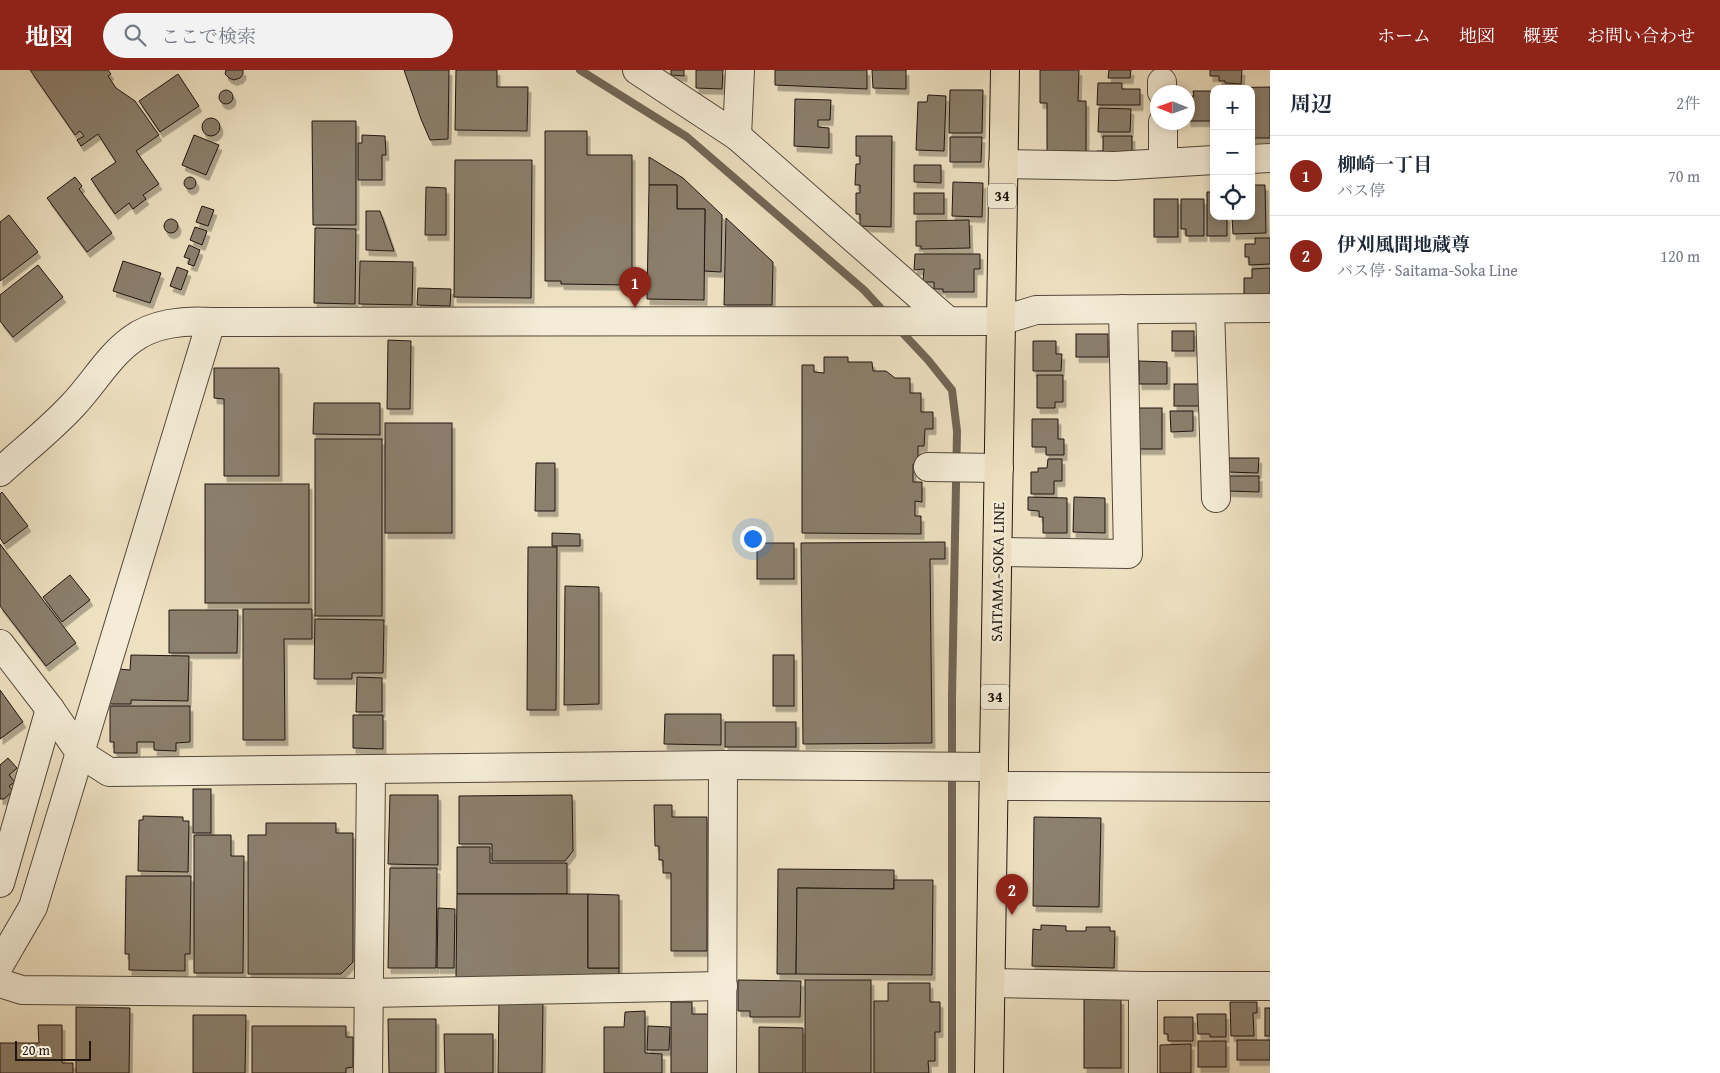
<!DOCTYPE html>
<html lang="ja">
<head>
<meta charset="utf-8">
<style>
  body { margin:0; font-family:"Gentium Book Plus","Noto Serif JP",serif; background:#f2f2f3; color:#1f2937 }
  .controls { position:absolute; right:15px; top:15px; display:grid; overflow:hidden; border-radius:10px; box-shadow:0 2px 8px #0003 }
  .controls button { width:45px; height:45px; display:grid; place-items:center; padding:0; border:0; border-bottom:1px solid #e0e1e3; background:#fff; color:#1f2937; font:25px sans-serif }
  .compass { position:absolute; left:1150px; top:15px; width:45px; height:45px; border-radius:50%; background:#fff; box-shadow:0 2px 8px #0003; rotate:271deg }
  .scale { position:absolute; left:15px; bottom:12px; width:76px; box-sizing:border-box; padding-left:5px; border:2px solid #201510; border-top:0; font-size:14px; line-height:18px; white-space:nowrap; color:#201510; -webkit-text-stroke:4px #f4ecd7; paint-order:stroke }
  .you { position:absolute; left:752px; top:468px; width:18px; height:18px; margin:-12px; border:4px solid #fff; border-radius:50%; background:#1a73e8; box-shadow:0 0 0 8px #1a73e833 }
  .badge { display:grid; place-items:center; width:32px; height:32px; border-radius:50%; background:#8f2418; color:#fff; font-size:16px; font-weight:700 }
  .pin { position:absolute; translate:-50% -41px; filter:drop-shadow(0 1px 2px #0008) }
  .pin::after { content:''; position:absolute; top:26px; width:18px; height:15px; background:inherit; clip-path:polygon(0 0,100% 0,50% 100%) }
  .list { margin:0; padding:0; list-style:none }
  h2 { display:flex; justify-content:space-between; align-items:center; height:65px; margin:0; padding:0 20px; font-size:21px }
  h2 small { font-size:16px; font-weight:400; color:#747a83 }
  .list li { display:grid; grid-template-columns:32px 1fr auto; gap:15px; align-items:center; box-sizing:border-box; height:80px; padding:0 20px; border-top:1px solid #e0e1e3 }
  .list b { display:block; font-size:19px; white-space:nowrap }
  .list p { margin:0; font-size:16px; white-space:nowrap; color:#747a83 }
  .list em { font-size:16px; font-style:normal; color:#747a83 }
  .icon { flex:none; width:28px; height:28px; fill:none; stroke:currentColor; stroke-width:2; stroke-linecap:round; stroke-linejoin:round }
  .map { position:relative; flex:none; width:1270px; height:1003px; overflow:hidden }
  header { display:flex; align-items:center; gap:30px; box-sizing:border-box; height:70px; padding:0 25px; background:#8f2418; color:#fff }
  header strong { font-size:24px }
  nav { display:flex; gap:28px; margin-inline-start:auto; font-size:18px }
  .search { width:350px; height:45px; background:#f2f2f3; display:flex; align-items:center; gap:12px; box-sizing:border-box; padding:0 18px; border-radius:28px; color:#747a83; font-size:19px }
  main { display:flex }
  aside { flex:1; background:#fff }
  .map>svg:first-child { display:block }
  .lines { fill:none; stroke-linecap:round; stroke-linejoin:round }
  .stream { stroke:#726656; stroke-width:8 }
  .building { fill:#8b7f6d; stroke:#201510; filter:url(#shadow) }
  .minor-casing { stroke:#54483c; stroke-width:30 }
  .major-casing { stroke:#201510; stroke-width:30 }
  .minor { stroke:#f4ecd7; stroke-width:28 }
  .major { stroke:#eee1c2; stroke-width:28 }
  .labels { text-anchor:middle; stroke-width:5; stroke-linejoin:round; paint-order:stroke }
  .shield { fill:#f4ecd7; stroke:#60564c; stroke-width:1 }
  .shield-label { font-size:15px; font-weight:bold; fill:#201510 }
  .street-label { font-size:16px; fill:#201510; stroke:#f4ecd7 }
</style>
</head>
<body>
<header>
<strong>地図</strong>
<div class="search"><svg class="icon" aria-label="search" viewBox="0 0 24 24"><circle cx="10" cy="10" r="6"/><path d="M15 15l6 6"/></svg>ここで検索</div>
<nav><a>ホーム</a><a>地図</a><a>概要</a><a>お問い合わせ</a></nav>
</header>
<main>
<div class="map">
<svg width="1270" height="1003" viewBox="0 0 1270 1003">
  <defs>
    <filter id="shadow"><feDropShadow dx="3" dy="5.5" stdDeviation="0" flood-color="#0004"/></filter>
  </defs>
  <rect width="100%" height="100%" fill="#eee1c2"/>
  <filter id="stains"><feTurbulence type="fractalNoise" baseFrequency=".004" numOctaves="4"/><feColorMatrix values="0 0 0 0 .2 0 0 0 0 .09 0 0 0 0 .02 0 0 0 .5 -.17"/></filter>
  <radialGradient id="worn" r=".72"><stop offset=".6" stop-color="#630" stop-opacity="0"/><stop offset="1" stop-color="#630" stop-opacity=".3"/></radialGradient>
  <g class="lines">
    <g class="stream">
      <path d="M580,0L687,67L864,220L886,244"/>
      <path d="M898,258L928,290L952,320L957,361L952,627V1003"/>
    </g>
  </g>
  <g class="building">
    <path d="M30,0H108L111,4L108,6L116,18L135,31L159,65L136,81L159,114L143,125L146,129L133,139L129,133L115,144L91,109L116,92L98,64L81,76L77,70L84,66L80,61L75,65Z"/>
    <path d="M226,0H243V4L240,8L234,10L229,8L225,4Z"/>
    <path d="M404,0H449L448,69L430,70L421,49Z"/>
    <path d="M456,0H497V17H528L527,61L455,60Z"/>
    <path d="M671,0H684V6L671,5Z"/>
    <path d="M696,0H723L722,19L696,18Z"/>
    <path d="M775,0H867V19L775,15Z"/>
    <path d="M872,0H906V19L873,18Z"/>
    <path d="M1040,0H1079L1078,31H1086V83H1047V33H1040Z"/>
    <path d="M1109,0H1131L1130,8H1108Z"/>
    <path d="M1210,0H1242L1241,14L1225,13V11H1219V6H1210Z"/>
    <path d="M178,4L199,36L160,62L139,31Z"/>
    <path d="M1098,13H1122V19H1140V35H1097Z"/>
    <path d="M1270,17V68H1251V19L1218,18Z"/>
    <path d="M950,20H983L982,63H949Z"/>
    <circle cx="226" cy="27" r="7"/>
    <path d="M1193,21H1211V51H1188V26H1194Z"/>
    <path d="M928,25L946,26L944,81L916,80L918,32H927Z"/>
    <path d="M795,29L831,30L830,50H818V57L829,58V78L794,76Z"/>
    <path d="M1099,38L1131,39L1130,62H1098Z"/>
    <circle cx="211" cy="57" r="9"/>
    <path d="M312,51H356V155H313Z"/>
    <path d="M545,61H587V85H632V215L561,214V211H545Z"/>
    <path d="M194,65L219,75L206,105L182,95Z"/>
    <path d="M362,65L385,66L386,85H382V110H358V73H362Z"/>
    <path d="M856,66H892L891,157L860,156V144H856V123H860V115H855L856,94H860V86H856Z"/>
    <path d="M1103,66H1132V89H1097V81H1103Z"/>
    <path d="M950,67H982L981,92H950Z"/>
    <path d="M649,87L683,108L722,145L721,202L704,201L705,139H677V115H649Z"/>
    <path d="M455,90H532L531,228L454,227Z"/>
    <path d="M914,95H941V113L914,112Z"/>
    <circle cx="190" cy="113" r="6"/>
    <path d="M75,107L82,116L79,119L112,163L87,182L47,128Z"/>
    <path d="M953,112L983,113L982,147L952,146Z"/>
    <path d="M649,115H677V139H705L704,230L647,229Z"/>
    <path d="M1251,115H1265L1266,163L1233,164L1232,146H1251Z"/>
    <path d="M426,117L446,118V165H425Z"/>
    <path d="M1207,122H1214V146H1227V166H1207Z"/>
    <rect x="914" y="123" width="30" height="21"/>
    <rect x="1154" y="129" width="24" height="38"/>
    <path d="M1181,129H1204V166H1186V159H1181Z"/>
    <path d="M202,136L214,140L208,156L196,152Z"/>
    <path d="M366,141H380L394,181L366,180Z"/>
    <path d="M9,145L38,182L0,211V152Z"/>
    <path d="M726,148L773,192L772,235H724Z"/>
    <circle cx="171" cy="156" r="7"/>
    <path d="M969,150L970,178L921,179V176H916V151Z"/>
    <path d="M195,157L207,161L202,175L190,170Z"/>
    <path d="M315,158L356,159L355,234L314,233Z"/>
    <path d="M1255,168H1270V194L1249,195V187H1245V174H1255Z"/>
    <path d="M189,175L200,180L194,196L188,194L190,189L184,187Z"/>
    <path d="M915,184H980V199H974V222H943V219H934V212H923L924,199L914,200Z"/>
    <path d="M123,191L161,203L150,233L113,221Z"/>
    <path d="M360,191L413,192L412,235L359,234Z"/>
    <path d="M38,195L63,227L13,267L0,251V225Z"/>
    <path d="M177,197L188,201L181,220L170,216Z"/>
    <path d="M1270,198V227H1244V208H1252V199Z"/>
    <path d="M418,218L451,219L450,236L417,235Z"/>
    <rect x="1172" y="261" width="22" height="20"/>
    <rect x="1076" y="264" width="32" height="23"/>
    <path d="M388,270L411,271L410,339H387Z"/>
    <path d="M1033,271H1056V284H1062L1061,301H1033Z"/>
    <path d="M824,287H848V292H872L873,301H886L895,308H910V323H921V342H933V359H925L924,376H918V394H913V412H922V432L915,431V446H921V464L802,463V295H814V302L824,303Z"/>
    <path d="M1139,291L1167,292V314H1139Z"/>
    <path d="M214,298H279V406H224V329L214,328Z"/>
    <path d="M1037,305H1063V332H1055V338H1037Z"/>
    <rect x="1174" y="314" width="26" height="22"/>
    <path d="M314,333H380V365L313,364Z"/>
    <rect x="1138" y="338" width="24" height="41"/>
    <path d="M1170,341H1193V361L1171,362Z"/>
    <path d="M1032,349H1058V369H1064V385H1046V377H1032Z"/>
    <rect x="385" y="353" width="67" height="110"/>
    <rect x="315" y="369" width="67" height="177"/>
    <path d="M1229,388H1259L1258,403L1228,402Z"/>
    <path d="M1048,389H1062V411H1054V424H1031V402H1038V398H1047Z"/>
    <path d="M536,393H555V441H535Z"/>
    <path d="M1228,406H1259V422L1228,421Z"/>
    <rect x="205" y="414" width="104" height="119"/>
    <path d="M2,422L28,456L4,474L0,468V424Z"/>
    <path d="M1028,427L1067,428V463H1043V447H1039V441L1028,440Z"/>
    <path d="M1074,427L1105,428V463L1073,462Z"/>
    <path d="M552,463L580,464V476H552Z"/>
    <path d="M945,472V489H930L932,673L803,674L801,473Z"/>
    <rect x="757" y="473" width="37" height="36"/>
    <path d="M0,474L76,573L46,596L0,536Z"/>
    <path d="M528,477H557L556,640H527Z"/>
    <path d="M70,505L90,530L62,552L43,527Z"/>
    <path d="M565,516L599,517V634L564,635Z"/>
    <path d="M243,539H312V569H284L285,670H243Z"/>
    <path d="M169,540H238L237,583H169Z"/>
    <path d="M315,549L384,550L383,603H352V609H314Z"/>
    <path d="M131,585L189,586L188,631L131,630V634H109V627L119,599L130,600Z"/>
    <rect x="773" y="585" width="21" height="51"/>
    <path d="M357,607L382,608V642H356Z"/>
    <path d="M0,620L23,652L0,669Z"/>
    <path d="M110,636H190V672L176,673V681L154,680V672H137V683H114V672H110Z"/>
    <path d="M665,644H721V675L664,674Z"/>
    <path d="M353,645H383V679L353,678Z"/>
    <rect x="725" y="652" width="71" height="25"/>
    <path d="M8,688L17,698L9,705L15,712L9,716L13,721L4,729H0V695Z"/>
    <rect x="193" y="719" width="18" height="44"/>
    <path d="M390,725H438V795L388,794Z"/>
    <path d="M572,725L573,781L565,791H492V774H459V726Z"/>
    <path d="M654,735H672V747H707V881H671V803H663V790H659V776H655Z"/>
    <path d="M143,746L183,747V751H189L188,802L138,801L139,750H143Z"/>
    <path d="M1034,747L1101,748L1099,837L1033,836Z"/>
    <path d="M266,753H336V763H353V892L341,904H248V765H266Z"/>
    <path d="M194,765H231V786H244L243,903H194Z"/>
    <path d="M457,777H490V793H567V824H457Z"/>
    <path d="M390,798H437L436,898H388Z"/>
    <path d="M778,799L894,800V819L797,818L796,904H777Z"/>
    <path d="M126,806H191L190,884H185V901L129,900V884H125Z"/>
    <path d="M894,810H933L932,905L796,904L797,818L894,819Z"/>
    <path d="M457,824H588V898H619V908H456Z"/>
    <path d="M588,824L619,825V898H588Z"/>
    <path d="M438,838L455,839L454,898H437Z"/>
    <path d="M1041,855L1066,856V861H1086V857H1110V861H1115L1114,898L1032,896L1033,859L1041,860Z"/>
    <path d="M738,910L801,911L800,947H750V941H738Z"/>
    <rect x="805" y="910" width="66" height="93"/>
    <path d="M888,913H930V932H940V962H935V991H928L929,1003H874V931H888Z"/>
    <rect x="1084" y="929" width="37" height="69"/>
    <path d="M499,931H543L542,1003H498Z"/>
    <path d="M671,932H692V944H711L712,1003H671Z"/>
    <path d="M1230,932H1257V943H1253L1254,966H1231Z"/>
    <path d="M76,937L130,938L129,1003H76Z"/>
    <rect x="1265" y="938" width="5" height="28"/>
    <path d="M645,941V983L662,984V1003H604V957H624L625,942Z"/>
    <path d="M1197,944H1226V967H1210V964H1198Z"/>
    <path d="M193,945H246L245,1003H193Z"/>
    <path d="M1164,947H1193V971H1168V964H1164Z"/>
    <path d="M388,949H436V1003H389Z"/>
    <path d="M38,955H62V993H73V1003H0V973H39Z"/>
    <path d="M252,956H346V967H353V997L346,998V1003H252Z"/>
    <path d="M648,956L670,957L669,980H647Z"/>
    <path d="M759,957L803,958V1003H759Z"/>
    <path d="M444,964H493V1003H445Z"/>
    <rect x="1237" y="970" width="33" height="20"/>
    <rect x="1198" y="971" width="28" height="26"/>
    <path d="M1191,974V1003H1160V975Z"/>
  </g>
  <g class="lines">
    <defs>
      <g id="minor">
        <path d="M637,0L737,66L947,250"/>
        <path d="M1162,12V22"/>
        <path d="M1163,52V92"/>
        <path d="M737,66L740,0"/>
        <path d="M1251,89L1270,88"/>
        <path d="M1003,94L1115,96L1214,90"/>
        <path d="M1210,239L1216,428"/>
        <path d="M928,397L999,398"/>
        <path d="M0,402C24,380 51,359 73,335C93,314 108,287 131,270C153,253 185,250 211,252L1000,251L1036,240L1270,238"/>
        <path d="M998,482L1128,484L1123,239"/>
        <path d="M0,574L50,639L81,684L109,702L723,695L994,697"/>
        <path d="M994,716L1270,717"/>
        <path d="M0,813L50,639"/>
        <path d="M0,894L33,837L211,252"/>
        <path d="M0,913L22,920L369,923L723,916"/>
        <path d="M991,913L1143,916"/>
        <path d="M368,1003L371,700"/>
        <path d="M722,1003L723,695"/>
        <path d="M1143,1003V916H1270"/>
      </g>
      <path id="major" d="M989,1003L1005,0"/>
    </defs>
    <use href="#minor" class="minor-casing"/>
    <use href="#major" class="major-casing"/>
    <use href="#minor" class="minor"/>
    <use href="#major" class="major"/>
  </g>
  <g class="labels">
    <g class="shield">
      <rect x="988" y="113.5" width="28" height="25" rx="4"/>
      <rect x="981" y="614.5" width="28" height="25" rx="4"/>
    </g>
    <g class="shield-label">
      <text x="1002" y="131">34</text>
      <text x="995" y="632">34</text>
    </g>
    <g class="street-label">
      <text transform="translate(997 502) rotate(-89)" y="6">SAITAMA-SOKA LINE</text>
    </g>
  </g>
  <rect width="100%" height="100%" filter="url(#stains)"/>
  <rect width="100%" height="100%" fill="url(#worn)"/>
</svg>
<div class="controls">
<button>+</button>
<button>−</button>
<button><svg class="icon" aria-label="locate" viewBox="0 0 24 24"><circle cx="12" cy="12" r="6"/><path d="M12 2v4M12 18v4M2 12h4M18 12h4"/></svg></button>
</div>
<svg class="compass" viewBox="-18 -18 36 36"><path d="M0-13l5 13h-10z" fill="#e53935"/><path d="M0 13l5-13h-10z" fill="#747a83"/></svg>
<div class="scale">20 m</div>
<div class="you"></div>
<div class="pin badge" style="left:635px;top:238px">1</div>
<div class="pin badge" style="left:1012px;top:845px">2</div>
</div>
<aside>
<h2>周辺<small>2件</small></h2>
<ul class="list">
<li><span class="badge">1</span><div><b>柳崎一丁目</b><p>バス停</p></div><em>70 m</em></li>
<li><span class="badge">2</span><div><b>伊刈風間地蔵尊</b><p>バス停 · Saitama-Soka Line</p></div><em>120 m</em></li>
</ul>
</aside>
</main>
</body>
</html>
